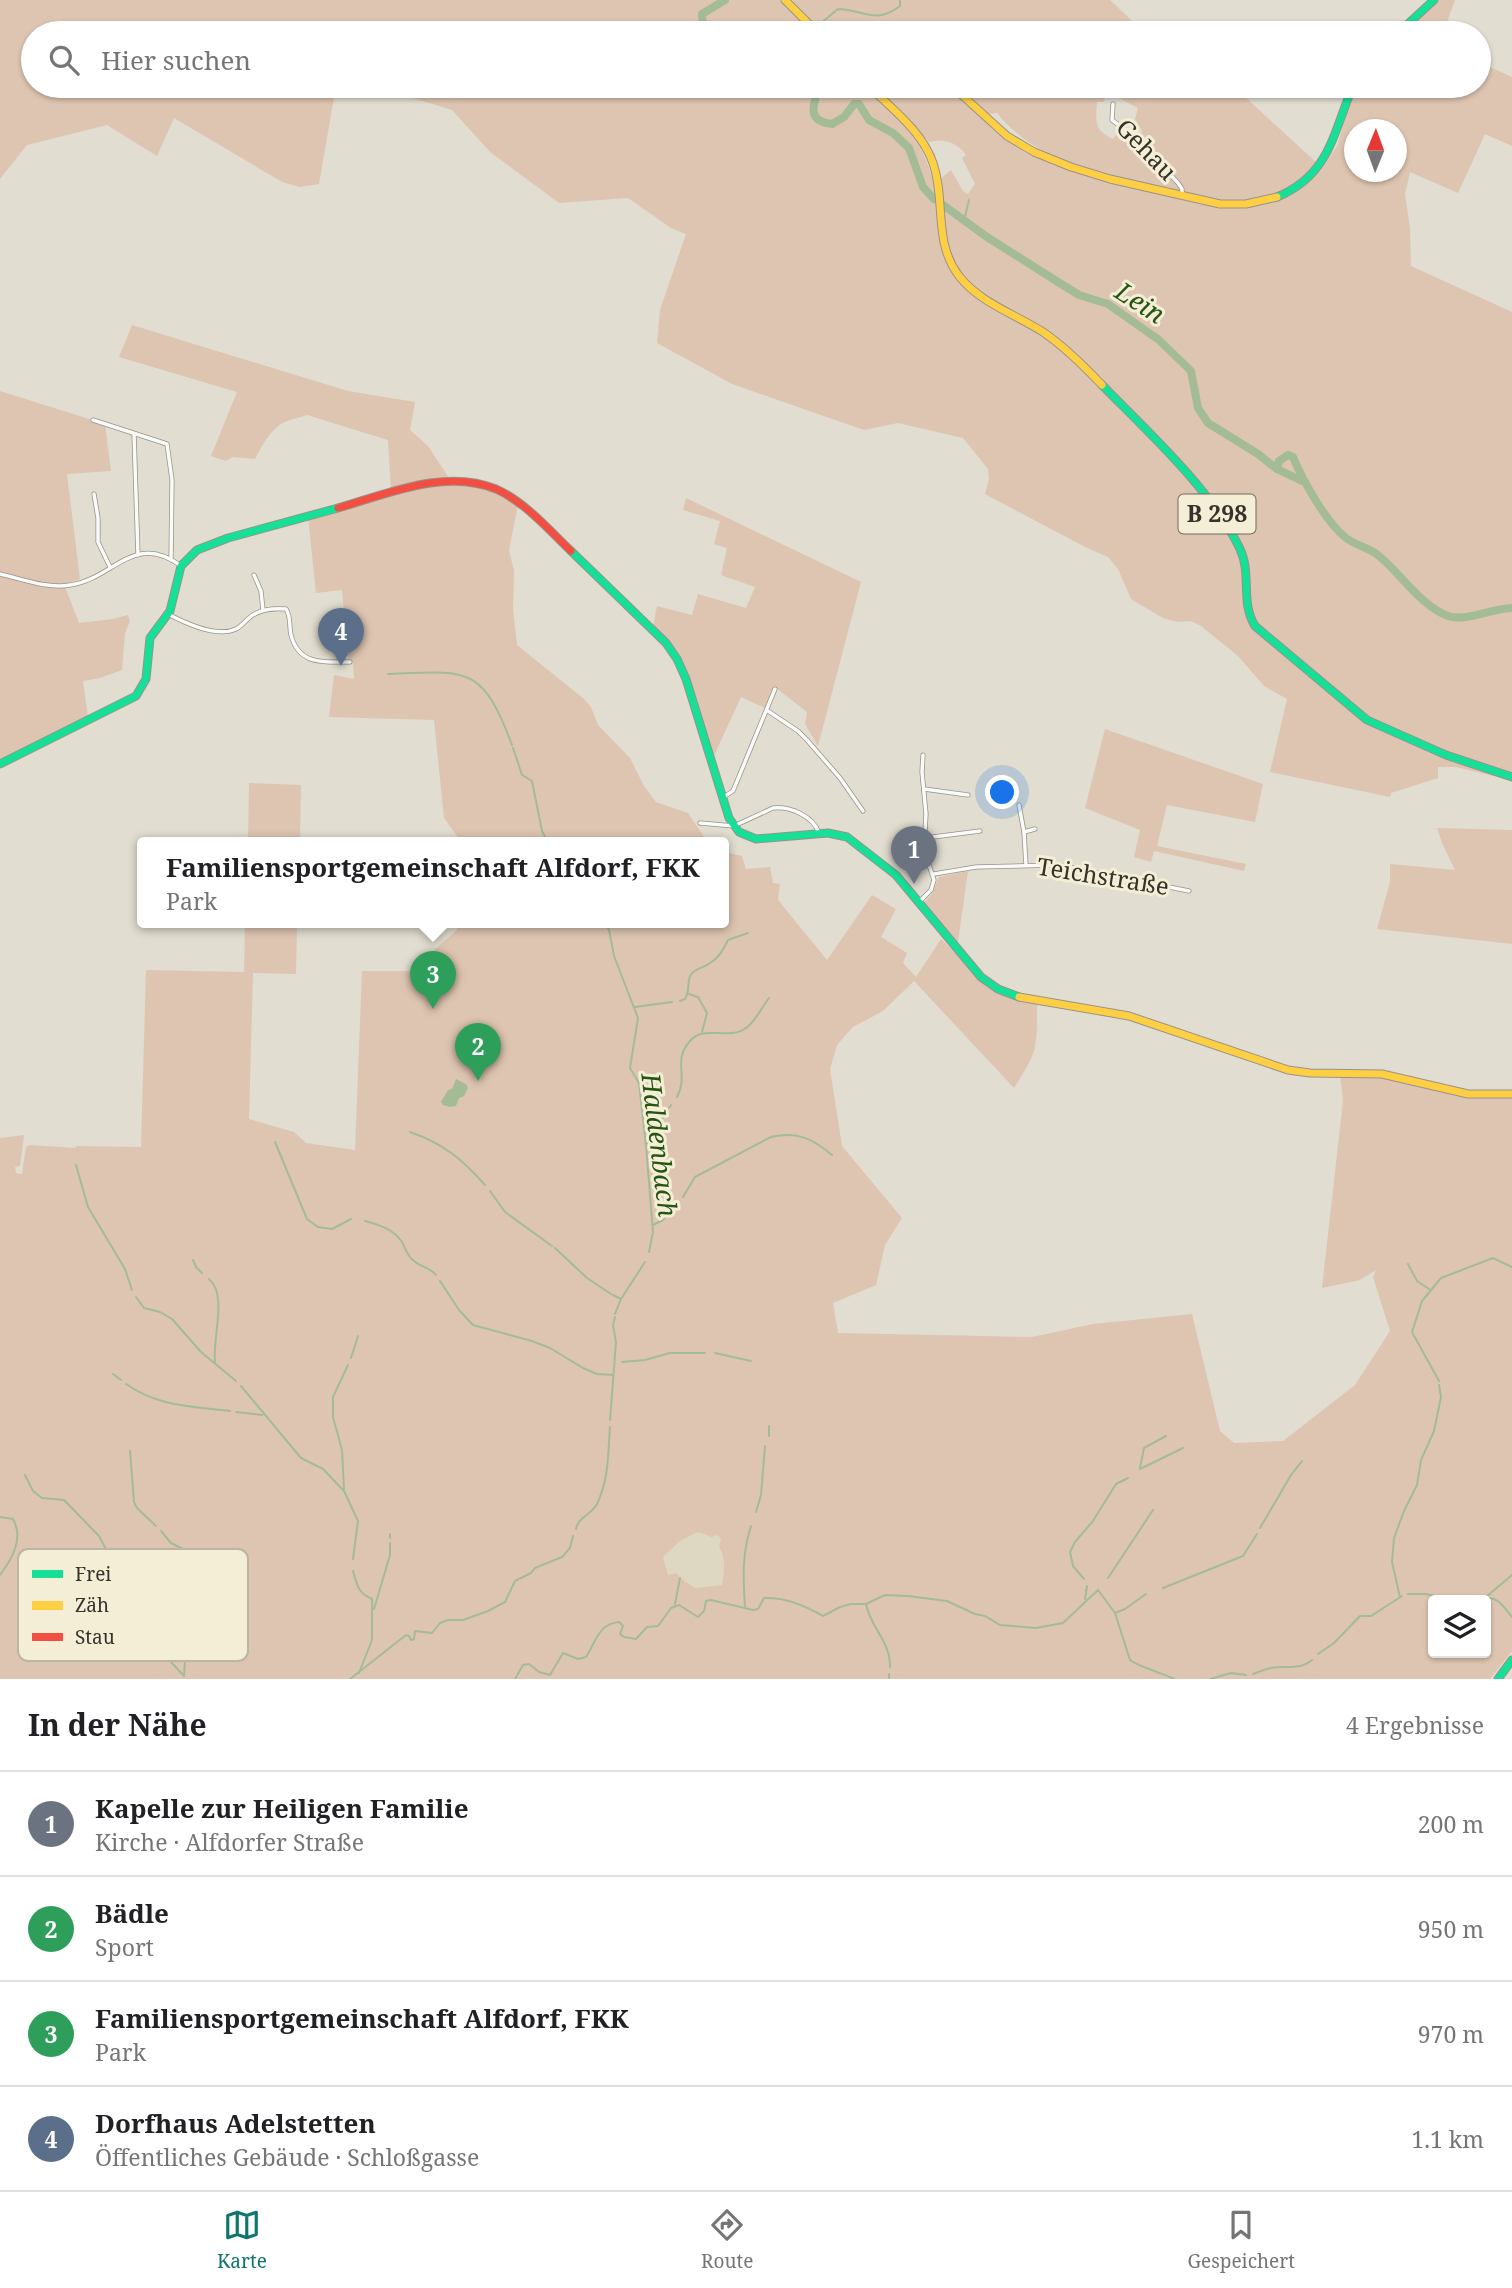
<!DOCTYPE html>
<html lang="de">
<head>
<meta charset="utf-8">
<style>
  body { margin:0; font-family:"Noto Serif",serif; background:#f6f6f6; color:#202124 }
  .controls { position:absolute; right:21px; bottom:21px; display:grid; overflow:hidden; border-radius:7px; box-shadow:0 2px 5px #0004 }
  .controls button { width:63px; height:63px; display:grid; place-items:center; padding:0; border:0; border-bottom:2px solid #e0e0e0; background:#fff; color:#202124; font:35px sans-serif }
  .compass { position:absolute; left:1344px; top:119px; width:63px; height:63px; border-radius:50%; background:#fff; box-shadow:0 2px 5px #0004; rotate:1deg }
  .you { position:absolute; left:1003px; top:793px; width:24px; height:24px; margin:-18px; border:5px solid #fff; border-radius:50%; background:#1a73e8; box-shadow:0 0 0 10px #1a73e833 }
  .badge { display:grid; place-items:center; width:46px; height:46px; border-radius:50%; background:#0f766e; color:#fff; font-size:23px; font-weight:700 }
  .pin { position:absolute; translate:-50% -58px; filter:drop-shadow(0 2px 4px #0008) }
  .pin::after { content:''; position:absolute; top:37px; width:24px; height:21px; background:inherit; clip-path:polygon(0 0,100% 0,50% 100%) }
  .popup { position:absolute; left:137px; top:837px; width:592px; height:91px; box-sizing:border-box; display:grid; place-content:center; border-radius:7px; background:#fff; filter:drop-shadow(0 2px 5px #0005); font-size:23px; white-space:nowrap; color:#757577 }
  .popup b { font-size:26px; color:#202124 }
  .popup::after { content:''; position:absolute; left:50%; top:100%; margin-left:-14px; border:14px solid transparent; border-top-color:#fff }
  .list { margin:0; padding:0; list-style:none }
  h2 { display:flex; justify-content:space-between; align-items:center; height:91px; margin:0; padding:0 28px; font-size:30px }
  h2 small { font-size:23px; font-weight:400; color:#757577 }
  .list li { display:grid; grid-template-columns:46px 1fr auto; gap:21px; align-items:center; box-sizing:border-box; height:105px; padding:0 28px; border-top:2px solid #e0e0e0 }
  .list b { display:block; font-size:26px; white-space:nowrap }
  .list p { margin:0; font-size:23px; white-space:nowrap; color:#757577 }
  .list em { font-size:23px; font-style:normal; color:#757577 }
  .icon { flex:none; width:38px; height:38px; fill:none; stroke:currentColor; stroke-width:2; stroke-linecap:round; stroke-linejoin:round }
  .map { position:relative; flex:none; width:1512px; height:1679px; overflow:hidden }
  .search { position:absolute; background:#fff; box-shadow:0 2px 5px #0004; left:21px; right:21px; top:21px; height:77px; display:flex; align-items:center; gap:18px; box-sizing:border-box; padding:0 24px; border-radius:38px; color:#757577; font-size:26px }
  .sheet { height:511px; background:#fff }
  nav { display:flex; justify-content:space-around; align-items:center; box-sizing:border-box; height:98px; border-top:2px solid #e0e0e0; background:#fff; font-size:19px; color:#757577 }
  nav a { display:grid; justify-items:center; gap:4px }
  nav .on { color:#0f766e }
  .map>svg:first-child { display:block }
  .built { fill:#ded8c2 }
  .green { fill:#dec5b1; fill-rule:evenodd }
  .water { fill:#a3bc96 }
  .lines { fill:none; stroke-linecap:round; stroke-linejoin:round }
  .stream { stroke:#a3bc96; stroke-width:2 }
  .river { stroke:#a3bc96; stroke-width:8 }
  .street-casing { stroke:#96938a; stroke-width:5 }
  .fast-casing { stroke:#96938a; stroke-width:9 }
  .slow-casing { stroke:#96938a; stroke-width:9 }
  .jam-casing { stroke:#96938a; stroke-width:9 }
  .street { stroke:#fafaf8; stroke-width:3.5 }
  .fast { stroke:#16e098; stroke-width:7 }
  .slow { stroke:#ffcf43; stroke-width:7 }
  .jam { stroke:#f24e42; stroke-width:7 }
  .labels { text-anchor:middle; stroke-width:6; stroke-linejoin:round; paint-order:stroke }
  .shield { fill:#f4eed7; stroke:#6e6a5d; stroke-width:2 }
  .shield-label { font-size:23px; font-weight:bold; fill:#343229 }
  .street-label { font-size:24px; fill:#343229; stroke:#f4eed7 }
  .water-label { font-size:26px; font-style:italic; fill:#255511; stroke:#f4eed7 }
  .key { fill:#f4eed7; stroke:#bab6a3; stroke-width:2 }
  .key-label { font-size:19px; fill:#343229 }
</style>
</head>
<body>
<div class="map">
<svg width="1512" height="1679" viewBox="0 0 1512 1679">
  <rect width="100%" height="100%" fill="#e1ddd0"/>
  <path class="built" d="M698,1532L710,1537L717,1535L721,1538L724,1571L722,1585L695,1588L680,1578L668,1575L663,1557L680,1541Z"/>
  <g class="green">
    <path d="M0,0H781L814,33H33V86H336L319,184L300,187L282,182L174,118L157,156L107,125L27,145L0,179Z"/>
    <path d="M792,0H1110L1145,33H911L905,25L906,33C896,33 890,29 883,23C869,37 843,33 825,33L818,26L819,23L815,24Z"/>
    <path d="M1438,0H1455L1443,33H1401Z"/>
    <path d="M1479,62L1512,77V146L1485,134L1458,193L1410,172L1405,194L1410,228L1411,266L1512,312V773L1505,770L1502,778L1456,767H1438V778L1391,793L1390,797L1270,772L1287,699L1264,686L1238,656L1201,626L1191,621L1177,622L1163,618L1131,599L1118,569L1108,557L1087,548L985,494L989,479L988,469L963,438L898,423L864,430L732,384L657,343L660,310L686,234L671,228L628,198L559,203L490,152L452,110L374,86H865C900,121 926,140 935,191L942,192L940,179L951,170L963,191L974,198L968,194L975,184L962,158L966,155C955,141 945,139 929,142L875,86H949L995,131L1026,153L1114,183L1227,207L1281,198L1310,181L1322,169L1337,146L1355,86H1479ZM1354,130H1396V172H1354Z"/>
    <path d="M959,86H1233L1317,163C1298,199 1246,205 1211,200C1203,199 1190,197 1185,192C1169,176 1154,157 1139,139L1142,131L1135,119L1138,108L1113,95L1108,90H1106L1104,102H1097C1096,122 1093,129 1113,139L1122,127L1127,131L1180,188L1178,192C1115,176 1040,167 997,113L989,114Z"/>
    <path d="M132,325L348,391L415,402L410,430L428,446L449,478L391,491L388,440L307,415C299,418 292,419 285,422C271,428 261,447 255,459L232,457L226,461L211,456L237,392L119,357Z"/>
    <path d="M0,391L105,424L111,471L67,474L80,579L64,584L79,623L113,619L128,615L130,621L125,633L122,670L100,678L83,681L88,717L0,760Z"/>
    <path d="M446,483C475,483 494,491 518,505L509,550L514,571L513,609L517,645L584,699L591,707L598,725L630,758L644,786L656,802L688,813L704,837L712,843H462L444,818L434,720L329,717L334,675L354,679L353,662L349,661L342,590L316,593L308,517L425,486Z"/>
    <path d="M686,498L861,582L818,746L805,724L807,712L775,687L765,708L741,697L713,758L683,665L673,649L653,626L657,606L692,615L698,594L746,608L755,587L721,575L727,548L714,544L720,521L683,510Z"/>
    <path d="M1105,729L1263,784L1255,822L1167,805L1157,846L1246,864L1244,871L1154,851L1151,862L1134,857L1140,830L1085,808Z"/>
    <path d="M249,783L301,785L300,843H248Z"/>
    <path d="M1437,828L1512,830V944L1377,929L1390,882V864L1455,870L1442,843Z"/>
    <path d="M724,852L742,856L746,869L770,867L773,883L780,884L778,900L827,960L872,895L896,909L881,937L907,953L903,963L916,977L941,939L981,977L998,989L1039,1002L1037,1007C1037,1050 1037,1052 1014,1088L914,981L883,1011L853,1027L837,1045L830,1069L842,1146L902,1218L885,1245L876,1285L833,1303L838,1333L1032,1337L1093,1324L1192,1314L1220,1431L1234,1443L1283,1441L1355,1385L1390,1331L1373,1277L1376,1270L1360,1280L1322,1288L1343,1101L1340,1073L1343,1076L1389,1078L1468,1097L1512,1096V1651L1490,1679H0V1138L24,1135L20,1166L15,1167L16,1173L22,1174L26,1147L30,1145L77,1148L75,1146L141,1147L146,970L244,972L245,923H297L296,974L253,973L249,1119L294,1132L306,1143L355,1150L362,971H411L457,930L458,923H724ZM698,1532L711,1537L717,1535L721,1538L719,1547C726,1558 724,1573 722,1585L695,1588L680,1578L677,1573L668,1575L663,1557L680,1541ZM1433,1600H1486V1653H1433Z"/>
    <path d="M968,871L957,949L921,906L932,894L939,877Z"/>
  </g>
  <path class="water" d="M456,1079L466,1084L468,1088L464,1096L459,1098L456,1106L450,1107L443,1105L441,1102L448,1090L452,1089Z"/>
  <g class="lines">
    <g class="stream">
      <path d="M820,24L838,9C865,10 875,25 900,6V0"/>
      <path d="M964,221L969,200"/>
      <path d="M388,674C467,671 482,664 512,745"/>
      <path d="M513,748L522,775L532,781L542,831L548,843"/>
      <path d="M605,923L609,930L614,956L638,1018L630,1068L639,1083L646,1145L653,1232L649,1252"/>
      <path d="M689,994L698,997L707,1013L702,1032"/>
      <path d="M680,1001L685,999C690,991 687,984 690,976C694,968 704,968 710,963C719,958 724,948 728,940L748,933"/>
      <path d="M635,1007L672,1002"/>
      <path d="M677,1097C689,1075 672,1061 690,1041C704,1024 728,1041 746,1028C755,1022 762,1007 769,998"/>
      <path d="M410,1132C444,1144 462,1159 485,1185"/>
      <path d="M275,1142L307,1219L318,1227L332,1229L351,1219"/>
      <path d="M646,1145C656,1132 661,1118 671,1105"/>
      <path d="M76,1165L88,1207L125,1269L132,1290"/>
      <path d="M490,1191L505,1212L552,1246"/>
      <path d="M683,1197L695,1177L771,1137C796,1131 812,1138 832,1155"/>
      <path d="M365,1221C380,1225 393,1229 402,1242C406,1249 407,1256 414,1261C421,1267 431,1268 436,1275"/>
      <path d="M653,1225L663,1220L674,1205"/>
      <path d="M555,1248L587,1278L611,1294"/>
      <path d="M193,1260L196,1267L202,1273"/>
      <path d="M1408,1264L1417,1281L1429,1289"/>
      <path d="M209,1279C228,1295 212,1338 215,1362"/>
      <path d="M440,1281L459,1310L473,1325L532,1341L550,1348L583,1368L597,1374L613,1375"/>
      <path d="M613,1295L621,1299"/>
      <path d="M136,1297L144,1308L160,1312L172,1319L201,1352L236,1381"/>
      <path d="M615,1314L621,1299L645,1262"/>
      <path d="M715,1353L751,1361"/>
      <path d="M351,1358L358,1336"/>
      <path d="M622,1362L645,1360L670,1353H705"/>
      <path d="M113,1374L121,1380"/>
      <path d="M1439,1381L1412,1332L1422,1301L1441,1278L1493,1258L1512,1267"/>
      <path d="M126,1384C159,1407 192,1406 230,1411"/>
      <path d="M241,1386L301,1458L323,1469L344,1491L358,1521L353,1559"/>
      <path d="M236,1412L262,1415"/>
      <path d="M610,1420L616,1342L613,1325L615,1317"/>
      <path d="M769,1436V1426"/>
      <path d="M130,1451L134,1502L137,1508L156,1526"/>
      <path d="M1140,1468L1144,1448L1166,1436"/>
      <path d="M1140,1469L1183,1448"/>
      <path d="M25,1475L33,1491L42,1498L64,1500L99,1536L109,1555"/>
      <path d="M344,1489L342,1450L333,1417V1397L348,1365"/>
      <path d="M756,1512L761,1495L765,1446"/>
      <path d="M0,1517L13,1519C24,1539 12,1559 0,1575"/>
      <path d="M1260,1528L1291,1475L1302,1461"/>
      <path d="M576,1529C579,1516 591,1515 597,1504C609,1479 608,1454 610,1427"/>
      <path d="M161,1531L171,1543L193,1554L199,1564V1593L192,1609L178,1624L177,1628C188,1641 185,1660 184,1676"/>
      <path d="M390,1538V1534"/>
      <path d="M112,1561L117,1596L128,1621L159,1649L184,1676"/>
      <path d="M353,1571C357,1585 358,1593 372,1599V1640L359,1673"/>
      <path d="M1108,1578L1153,1510"/>
      <path d="M1084,1579L1073,1566L1070,1552L1075,1542L1093,1521L1116,1484L1128,1478"/>
      <path d="M1163,1588L1243,1556L1257,1534"/>
      <path d="M1408,1594H1426L1454,1600"/>
      <path d="M1400,1597L1392,1562L1394,1538L1404,1511L1417,1485L1421,1460L1434,1431L1441,1397L1439,1385"/>
      <path d="M1486,1597L1512,1575"/>
      <path d="M1085,1599L1087,1586"/>
      <path d="M1474,1600C1495,1594 1500,1601 1512,1617"/>
      <path d="M675,1604L680,1578"/>
      <path d="M866,1604C870,1627 891,1642 890,1667"/>
      <path d="M745,1607C743,1577 742,1554 751,1526"/>
      <path d="M374,1609L390,1555V1543"/>
      <path d="M1115,1613L1125,1609L1146,1594"/>
      <path d="M1318,1654L1334,1643L1360,1616H1371L1402,1596"/>
      <path d="M1253,1674C1259,1672 1265,1669 1271,1668C1285,1665 1299,1671 1312,1660"/>
      <path d="M350,1679L406,1635L409,1636L411,1640L414,1639L415,1631L432,1633L440,1623L448,1620H463L488,1611L505,1602L515,1581L531,1573L535,1568L562,1557L570,1548L573,1536"/>
      <path d="M515,1679L523,1665L529,1664L539,1672L550,1675L563,1653L578,1659L586,1657C596,1642 598,1624 619,1622L623,1626L620,1634L624,1637L636,1639L647,1627L658,1626L671,1608L679,1605L698,1617L704,1611L706,1601L711,1600L753,1610L758,1609L764,1598C784,1597 806,1606 823,1616L840,1607L851,1604H866L885,1595L908,1596L947,1601L975,1614L985,1616L1000,1625L1036,1628L1063,1623L1098,1590L1115,1613L1130,1660C1137,1666 1162,1673 1174,1679"/>
      <path d="M889,1679V1674"/>
      <path d="M1210,1679L1231,1673L1246,1675"/>
    </g>
    <g class="river">
      <path d="M711,33L703,25L702,14L725,0"/>
      <path d="M773,33L780,31L787,33"/>
      <path d="M819,86C814,104 805,121 832,124L844,117L854,104H859L869,120L893,133L909,148L923,187L934,199"/>
      <path d="M943,205L987,237L1058,282L1079,295L1108,304L1159,340L1191,371L1198,408L1208,423L1258,454L1277,469L1279,461L1288,455L1293,457C1303,481 1326,522 1346,538C1356,546 1369,547 1379,556C1400,573 1422,607 1448,616C1464,622 1494,608 1512,608"/>
      <path d="M1277,469L1302,481"/>
    </g>
    <defs>
      <g id="street">
        <path d="M1113,104L1112,120L1137,139L1178,183L1182,189V195"/>
        <path d="M93,420L167,444L172,480L171,560"/>
        <path d="M134,434L138,555"/>
        <path d="M94,494L98,518V542L110,567"/>
        <path d="M0,574C22,579 47,589 70,585C114,579 133,531 181,566"/>
        <path d="M254,575L261,591L263,610"/>
        <path d="M168,614C185,623 217,638 236,629C242,626 245,621 249,618C259,609 273,608 286,609C291,616 289,626 291,635C299,666 325,662 350,662"/>
        <path d="M768,711L798,731L807,740L840,778L863,811"/>
        <path d="M924,789L968,795"/>
        <path d="M722,798L733,791L775,689"/>
        <path d="M1019,805L1024,832L1026,865"/>
        <path d="M700,823L734,826L773,808C790,806 813,816 819,833"/>
        <path d="M1024,832L1035,829"/>
        <path d="M925,838L980,831"/>
        <path d="M934,874L976,867L1059,865L1189,891"/>
        <path d="M919,902L931,890L934,880L924,850L926,814L922,772L923,755"/>
      </g>
      <g id="fast">
        <path d="M1398,33L1434,0"/>
        <path d="M1277,197C1330,175 1333,133 1353,86"/>
        <path d="M1102,385C1148,432 1212,490 1240,549C1252,574 1240,602 1255,626L1367,720L1446,755L1512,777"/>
        <path d="M571,551L666,643L677,659L686,679L729,818L739,832L756,839L828,833L847,837L896,875L981,977L998,989L1019,997"/>
        <path d="M0,764L136,696L146,679L150,638L170,611L181,566L197,550L228,538L338,508"/>
        <path d="M1498,1679L1512,1660"/>
      </g>
      <g id="slow">
        <path d="M785,0L818,33"/>
        <path d="M869,33H891"/>
        <path d="M869,86C892,109 922,131 933,163C946,201 933,242 959,276C980,303 1015,314 1043,332C1065,347 1084,366 1102,385"/>
        <path d="M952,86L1007,136L1034,152L1071,167L1110,179L1220,204H1246L1277,197"/>
        <path d="M1019,997L1129,1016L1288,1070L1310,1073L1382,1074L1468,1094H1512"/>
      </g>
      <path id="jam" d="M338,508C387,494 445,468 496,489C525,502 548,529 571,551"/>
    </defs>
    <use href="#street" class="street-casing"/>
    <use href="#fast" class="fast-casing"/>
    <use href="#slow" class="slow-casing"/>
    <use href="#jam" class="jam-casing"/>
    <use href="#street" class="street"/>
    <use href="#fast" class="fast"/>
    <use href="#slow" class="slow"/>
    <use href="#jam" class="jam"/>
  </g>
  <g class="labels">
    <rect class="shield" x="1178.5" y="494.5" width="77" height="39" rx="5"/>
    <g class="shield-label">
      <text x="1217" y="522">B 298</text>
    </g>
    <g class="street-label">
      <text transform="translate(1146 150) rotate(46)" y="8">Gehau</text>
      <text transform="translate(1103 877) rotate(9)" y="8">Teichstraße</text>
    </g>
    <g class="water-label">
      <text transform="translate(1140 303) rotate(33)" y="9">Lein</text>
      <text transform="translate(659 1145) rotate(83)" y="9">Haldenbach</text>
    </g>
  </g>
  <rect x="18" y="1549" width="230" height="112" rx="10" class="key"/>
  <rect x="32" y="1570" width="31" height="8" fill="#16e098"/>
  <rect x="32" y="1601" width="31" height="9" fill="#ffcf43"/>
  <rect x="32" y="1633" width="31" height="8" fill="#f24e42"/>
  <g class="key-label">
    <text x="75" y="1581">Frei</text>
    <text x="75" y="1612">Zäh</text>
    <text x="75" y="1644">Stau</text>
  </g>
</svg>
<div class="controls">
<button><svg class="icon" aria-label="layers" viewBox="0 0 24 24"><path d="M12 4l9 5-9 5-9-5zM3 14l9 5 9-5"/></svg></button>
</div>
<svg class="compass" viewBox="-18 -18 36 36"><path d="M0-13l5 13h-10z" fill="#e53935"/><path d="M0 13l5-13h-10z" fill="#757577"/></svg>
<div class="you"></div>
<div class="pin badge" style="left:914px;top:884px;background:#6b7280">1</div>
<div class="pin badge" style="left:478px;top:1081px;background:#2e9e5b">2</div>
<div class="pin badge" style="left:433px;top:1009px;background:#2e9e5b">3</div>
<div class="popup"><b>Familiensportgemeinschaft Alfdorf, FKK</b>Park</div>
<div class="pin badge" style="left:341px;top:666px;background:#5c6f8a">4</div>
<div class="search"><svg class="icon" aria-label="search" viewBox="0 0 24 24"><circle cx="10" cy="10" r="6"/><path d="M15 15l6 6"/></svg>Hier suchen</div>
</div>
<section class="sheet">
<h2>In der Nähe<small>4 Ergebnisse</small></h2>
<ul class="list">
<li><span class="badge" style="background:#6b7280">1</span><div><b>Kapelle zur Heiligen Familie</b><p>Kirche · Alfdorfer Straße</p></div><em>200 m</em></li>
<li><span class="badge" style="background:#2e9e5b">2</span><div><b>Bädle</b><p>Sport</p></div><em>950 m</em></li>
<li><span class="badge" style="background:#2e9e5b">3</span><div><b>Familiensportgemeinschaft Alfdorf, FKK</b><p>Park</p></div><em>970 m</em></li>
<li><span class="badge" style="background:#5c6f8a">4</span><div><b>Dorfhaus Adelstetten</b><p>Öffentliches Gebäude · Schloßgasse</p></div><em>1.1 km</em></li>
</ul>
</section>
<nav>
<a class="on"><svg class="icon" aria-label="map" viewBox="0 0 24 24"><path d="M3 6l6-2 6 2 6-2v14l-6 2-6-2-6 2zM9 4v14M15 6v14"/></svg>Karte</a>
<a><svg class="icon" aria-label="directions" viewBox="0 0 24 24"><path d="M12 3l9 9-9 9-9-9zM9 14v-3h6M13 9l2 2-2 2"/></svg>Route</a>
<a><svg class="icon" aria-label="saved" viewBox="0 0 24 24"><path d="M7 4h10v16l-5-4-5 4z"/></svg>Gespeichert</a>
</nav>
</body>
</html>
